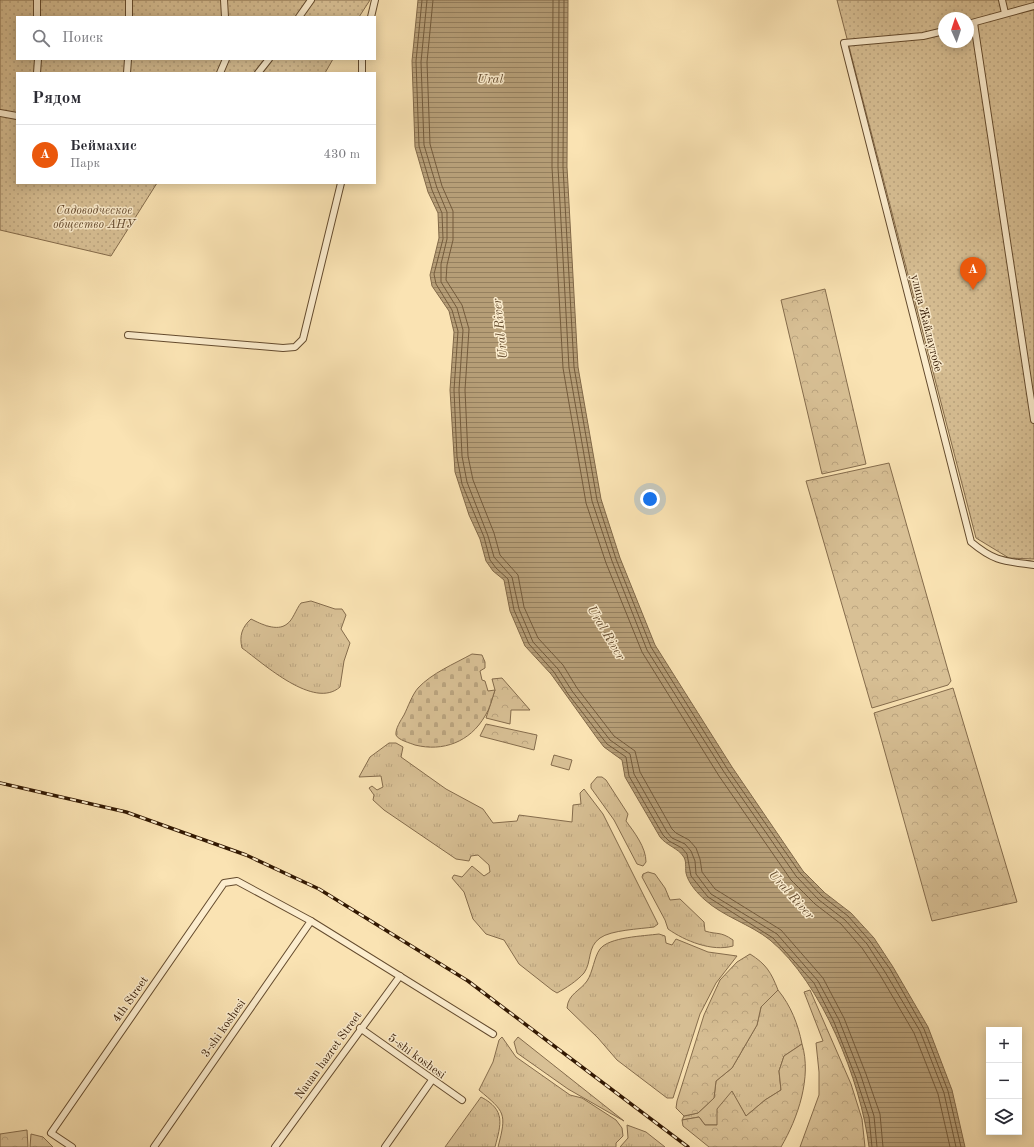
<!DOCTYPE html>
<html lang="ru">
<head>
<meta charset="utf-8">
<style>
  body { margin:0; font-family:"Old Standard TT",serif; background:#f2f2f3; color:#2b2b33 }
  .controls { position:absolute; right:12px; bottom:12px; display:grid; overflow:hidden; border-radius:0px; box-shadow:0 2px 10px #0003 }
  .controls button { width:36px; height:36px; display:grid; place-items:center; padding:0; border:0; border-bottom:1px solid #e1e1e2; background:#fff; color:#2b2b33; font:20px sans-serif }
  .compass { position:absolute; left:938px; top:12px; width:36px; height:36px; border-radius:50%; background:#fff; box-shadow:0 2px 10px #0003; rotate:357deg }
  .you { position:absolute; left:650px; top:499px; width:14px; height:14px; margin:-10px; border:3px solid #fff; border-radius:50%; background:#1a73e8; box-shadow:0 0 0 6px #1a73e833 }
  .badge { display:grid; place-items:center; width:26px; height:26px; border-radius:50%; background:#ea580c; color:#fff; font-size:13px; font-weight:700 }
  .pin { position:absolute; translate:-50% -33px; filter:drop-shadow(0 1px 2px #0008) }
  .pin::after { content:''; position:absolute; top:21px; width:14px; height:12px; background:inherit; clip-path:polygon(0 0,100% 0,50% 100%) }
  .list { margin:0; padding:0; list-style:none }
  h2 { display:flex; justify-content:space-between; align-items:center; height:52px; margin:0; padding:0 16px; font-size:17px }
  h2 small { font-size:13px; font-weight:400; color:#7c7c81 }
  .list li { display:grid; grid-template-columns:26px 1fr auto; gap:12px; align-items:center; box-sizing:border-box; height:60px; padding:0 16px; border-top:1px solid #e1e1e2 }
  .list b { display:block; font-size:15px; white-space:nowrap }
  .list p { margin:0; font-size:13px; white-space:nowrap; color:#7c7c81 }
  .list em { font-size:13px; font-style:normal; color:#7c7c81 }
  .icon { flex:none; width:22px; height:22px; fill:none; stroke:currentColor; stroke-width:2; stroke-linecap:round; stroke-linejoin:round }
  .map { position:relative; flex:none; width:1034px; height:1147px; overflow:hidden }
  .search { position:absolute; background:#fff; box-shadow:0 2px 10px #0003; left:16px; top:16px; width:360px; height:44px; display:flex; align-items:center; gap:10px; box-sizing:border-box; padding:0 14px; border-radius:0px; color:#7c7c81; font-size:15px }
  .panel { position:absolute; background:#fff; box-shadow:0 2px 10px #0003; left:16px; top:72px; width:360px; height:112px; border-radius:0px }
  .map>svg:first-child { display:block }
  .grass { fill:url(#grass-tufts); stroke:#856c4c }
  .forest { fill:url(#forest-crowns); stroke:#856c4c }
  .cemetery { fill:url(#cemetery-stones); stroke:#856c4c }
  .garden { fill:url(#garden-dots); stroke:#856c4c; fill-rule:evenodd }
  .pitch { fill:#d8c095; stroke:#856c4c }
  .water { fill:url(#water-rules); stroke:#816848 }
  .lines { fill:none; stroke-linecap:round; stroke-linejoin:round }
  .shore { stroke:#745b3c; stroke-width:1 }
  .street-casing { stroke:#644b2e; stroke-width:8 }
  .street { stroke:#fcedce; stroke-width:6 }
  .rail-casing { stroke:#321802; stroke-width:3.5 }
  .rail { stroke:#fcedce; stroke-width:2; stroke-dasharray:6; stroke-linecap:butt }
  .labels { text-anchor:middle; stroke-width:3; stroke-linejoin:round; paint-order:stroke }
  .park-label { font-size:12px; font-style:italic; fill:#644a2e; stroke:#fcedce }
  .street-label { font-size:12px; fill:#321802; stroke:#fcedce }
  .water-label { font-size:13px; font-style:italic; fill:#674e31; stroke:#fcedce }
</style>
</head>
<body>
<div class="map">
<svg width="1034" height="1147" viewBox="0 0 1034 1147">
  <defs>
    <pattern id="grass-tufts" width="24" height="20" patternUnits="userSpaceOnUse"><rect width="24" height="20" fill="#d8c095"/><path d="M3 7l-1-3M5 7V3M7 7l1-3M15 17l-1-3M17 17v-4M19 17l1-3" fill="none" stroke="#baa47f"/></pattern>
    <pattern id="forest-crowns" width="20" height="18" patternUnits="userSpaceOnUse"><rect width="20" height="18" fill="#d8c095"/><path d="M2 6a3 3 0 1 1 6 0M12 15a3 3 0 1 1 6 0" fill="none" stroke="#baa47f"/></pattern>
    <pattern id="cemetery-stones" width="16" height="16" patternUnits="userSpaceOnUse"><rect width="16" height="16" fill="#d8c095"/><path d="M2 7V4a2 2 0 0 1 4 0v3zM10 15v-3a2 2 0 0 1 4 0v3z" fill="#baa47f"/></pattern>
    <pattern id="garden-dots" width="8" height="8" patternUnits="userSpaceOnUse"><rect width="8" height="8" fill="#d8c095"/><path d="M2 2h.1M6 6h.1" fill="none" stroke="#baa47f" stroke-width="1.8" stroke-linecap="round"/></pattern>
    <pattern id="water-rules" width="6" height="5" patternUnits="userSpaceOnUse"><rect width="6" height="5" fill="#b69e77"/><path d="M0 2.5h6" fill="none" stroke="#95805f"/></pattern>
  </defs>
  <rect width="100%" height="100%" fill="#fae3b3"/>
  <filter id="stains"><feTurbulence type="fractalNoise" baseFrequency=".005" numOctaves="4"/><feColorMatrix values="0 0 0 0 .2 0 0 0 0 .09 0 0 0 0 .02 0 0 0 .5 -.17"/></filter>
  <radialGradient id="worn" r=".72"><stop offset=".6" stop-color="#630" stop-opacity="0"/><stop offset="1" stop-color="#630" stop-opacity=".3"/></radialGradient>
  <g class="grass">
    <path d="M311,601L335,609H342L346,615L341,629L350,643L344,661L340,687C314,710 264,664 242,648C239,636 242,627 251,619C261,624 277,632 287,624C293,620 296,609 301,603Z"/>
    <path d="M389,743H396L403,747L401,757L446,789L483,809L493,823L517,821L519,815L572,822L573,805L581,804L580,793L584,789L603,814L658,924L654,927C640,929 611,930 600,938C587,947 592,962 584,973C577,981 566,988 557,993L552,990L519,964L504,940L486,934L473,919L464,892L452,878L454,875L462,877L472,866L484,876L490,872L489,865L478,855L471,856L469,861L456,859L384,810L373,800L374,795L369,788L372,786L377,790L383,787L381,776L359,777L370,757Z"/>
    <path d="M597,777H602L606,780L628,814L626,821C634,832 646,847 646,862L643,866L637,864L614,820L591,788V784Z"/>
    <path d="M648,872L655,874L665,888L670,900L680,899L704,922L705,931C718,935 720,931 733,940V946C712,952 685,941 668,929L665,920L642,877L643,874Z"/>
    <path d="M659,934L665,936L666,943L672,945L676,939L708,952L737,956L716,983L700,1014L673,1098H667L617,1060L598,1038L567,1008C568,994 580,991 587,981C593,972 594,957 600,949C609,937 644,936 659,934Z"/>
    <path d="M778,990C791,1006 798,1024 802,1044L784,1056L779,1071L781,1090L765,1100L746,1116L732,1092L717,1125H705L699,1117L682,1120L684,1116L698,1113L714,1098L716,1081L732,1068L757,1025L761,1007Z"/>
    <path d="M502,1037L516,1057L570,1095L582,1098L616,1120L622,1128L623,1136L616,1143V1147H498C507,1113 505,1112 479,1090L493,1062L499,1040Z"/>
    <path d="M518,1037L624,1121L568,1089L517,1053L514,1042Z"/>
    <path d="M481,1097C506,1110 501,1124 495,1147H445Z"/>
    <path d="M627,1125L646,1132L665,1147H620L628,1138Z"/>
  </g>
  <g class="forest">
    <path d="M825,289L866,464L822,474L781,300Z"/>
    <path d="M889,463L951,681L948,685L872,708L806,481Z"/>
    <path d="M502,678L530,710H511L510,724L486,718L495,690L492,679Z"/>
    <path d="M953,688L1017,902L932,921L874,713Z"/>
    <path d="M486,724L537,735L534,750L480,736Z"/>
    <path d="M750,954C766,964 771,972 778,990L761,1007L757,1025L732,1068L716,1081L714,1098L698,1113L684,1116L676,1108L677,1101L704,1015L720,980L737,962Z"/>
    <path d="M810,990L851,1084L862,1119L865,1147H800L819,1095V1072L816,1043L823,1041L804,992Z"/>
    <path d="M802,1044C812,1077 798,1118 781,1147H709L683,1126L682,1120L699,1117L705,1125H717V1109L732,1091L746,1116L765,1100L781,1090L779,1071L784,1056Z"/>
    <path d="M27,1130L28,1147H0V1134Z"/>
    <path d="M31,1134L43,1137L53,1147H30Z"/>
  </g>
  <path class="cemetery" d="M472,654L482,655L485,662V668L480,671L482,680L485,681L488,691L495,690C492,698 490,709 485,716C470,742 443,752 415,745C410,743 398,740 396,735C395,729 401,720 404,715C408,707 412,695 418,688C432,673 454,664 472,654Z"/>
  <g class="garden">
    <path d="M0,0H370L359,17H17V59H333L325,73H17V183H157L111,256L0,230Z"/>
    <path d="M837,0H1034V559L1009,558L976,538ZM944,18H968V42H944Z"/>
  </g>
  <path class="pitch" d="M554,755L572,760L569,770L551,765Z"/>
  <path class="water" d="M418,0H568L567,167L578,367L601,499L620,558L655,645L732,767L803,871L825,893L851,913L874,938L893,967L928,1027L952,1090L965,1147H869C861,1081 822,983 770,940C750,924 724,917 705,900C698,894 688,883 686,873C685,867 687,861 683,856C679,849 666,845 660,837L625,777L622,760L604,747L597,738L551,674L525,646L510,611L504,580L493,571L486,561L480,539L469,515L455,472L450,390L454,332L449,311L432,286L430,275L439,238L438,213L428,192L415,147L412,61Z"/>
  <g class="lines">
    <g class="shore">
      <path d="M422,0L416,61L419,146L432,190L442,213L443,239L434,274L436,284L452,310L458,331L454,390L457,457L462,484L484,537L490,560L496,568L508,579L514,610L529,644L554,672L568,694L607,744L626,757L629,776L663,835L669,841L682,848L687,854L691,876L708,897L773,938L814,983L834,1022L856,1078L869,1117L872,1147"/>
      <path d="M427,0L421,62L424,145L437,188L447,212V239L441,264V282L457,308L463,330L459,390L462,456L467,482L488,536L494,557L512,577L519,609L533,642L558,669L572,691L610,740L630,754L634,774L667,832L672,838L685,844L691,851L695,861L696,874L711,894L777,934L818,981L839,1020L861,1076L874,1116L877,1147"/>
      <path d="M433,0L427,62L430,144L442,186L453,211V240L447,265L446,280L462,305L469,329L465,390L468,456L473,480L494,533L500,555L518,575L524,607L538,638L563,665L577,688L614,736L635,751L640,772L672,829L676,833L689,840L696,848L700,859L702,872L715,889L781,930L823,978L844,1018L866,1074L880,1114L883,1147"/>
      <path d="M553,0L552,167L563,368L586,503L606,563L642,652L719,776L791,880L815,904L841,924L862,948L880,975L914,1033L938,1094L950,1147"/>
      <path d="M559,0L558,167L569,368L592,501L612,561L647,650L724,772L796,876L819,900L845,920L867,944L885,972L920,1031L944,1093L956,1147"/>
      <path d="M564,0L563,167L574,367L597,500L616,559L651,647L728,770L800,873L822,896L848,916L870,941L890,969L924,1029L948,1091L961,1147"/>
    </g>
    <defs>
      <g id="street">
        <path d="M37,0V17"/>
        <path d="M224,0L225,17"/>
        <path d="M1002,0L1005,13"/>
        <path d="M129,17V0"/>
        <path d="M299,17L311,0"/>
        <path d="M371,17L375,0"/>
        <path d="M974,23L1034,420"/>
        <path d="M968,24L1034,6"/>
        <path d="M944,31L923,36L844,43L971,542C995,562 1004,561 1034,565"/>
        <path d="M37,73L38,59"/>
        <path d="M127,73L128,59"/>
        <path d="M220,73L226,59"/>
        <path d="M258,73L269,59"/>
        <path d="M362,73V59"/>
        <path d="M0,113L17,116"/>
        <path d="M128,335L283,348L295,347L303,339L341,183"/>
        <path d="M360,1028L462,1100"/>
        <path d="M72,1147L51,1133L224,883L237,881L311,921L493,1034"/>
        <path d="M154,1147L311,921"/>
        <path d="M275,1147L400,976"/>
        <path d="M385,1147L432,1080"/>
      </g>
    </defs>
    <use href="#street" class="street-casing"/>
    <use href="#street" class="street"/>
    <defs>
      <path id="rail" d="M0,783L126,812L246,855L319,889L468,981L688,1147"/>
    </defs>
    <use href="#rail" class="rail-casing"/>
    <use href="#rail" class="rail"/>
  </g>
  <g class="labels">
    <g class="park-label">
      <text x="94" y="214">Садоводческое<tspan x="94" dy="14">общество АНУ</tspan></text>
    </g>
    <g class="street-label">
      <text transform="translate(927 323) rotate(76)" y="4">улица Жайлаутобе</text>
      <text transform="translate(130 999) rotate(-55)" y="4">4th Street</text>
      <text transform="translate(223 1028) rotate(-55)" y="4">3-shi koshesi</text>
      <text transform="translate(328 1055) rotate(-54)" y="4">Nauan hazret Street</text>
      <text transform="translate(417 1056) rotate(36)" y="4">5-shi koshesi</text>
    </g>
    <g class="water-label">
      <text x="490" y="83">Ural</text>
      <text transform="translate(499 329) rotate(-96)" y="5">Ural River</text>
      <text transform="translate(607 632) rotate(59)" y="5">Ural River</text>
      <text transform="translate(792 894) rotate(48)" y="5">Ural River</text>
    </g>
  </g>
  <rect width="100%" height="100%" filter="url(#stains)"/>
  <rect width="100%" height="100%" fill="url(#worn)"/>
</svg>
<div class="controls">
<button>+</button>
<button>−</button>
<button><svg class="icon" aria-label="layers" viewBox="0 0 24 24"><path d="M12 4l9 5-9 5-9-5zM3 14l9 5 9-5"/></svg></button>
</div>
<svg class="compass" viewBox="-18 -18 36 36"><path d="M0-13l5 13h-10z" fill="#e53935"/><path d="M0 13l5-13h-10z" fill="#7c7c81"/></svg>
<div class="you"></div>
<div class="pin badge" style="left:973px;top:290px">A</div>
<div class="search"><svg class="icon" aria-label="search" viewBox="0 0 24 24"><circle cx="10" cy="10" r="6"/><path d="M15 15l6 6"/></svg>Поиск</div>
<section class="panel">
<h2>Рядом<small></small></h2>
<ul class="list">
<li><span class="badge">A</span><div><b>Беймахис</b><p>Парк</p></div><em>430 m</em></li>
</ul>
</section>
</div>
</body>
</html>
